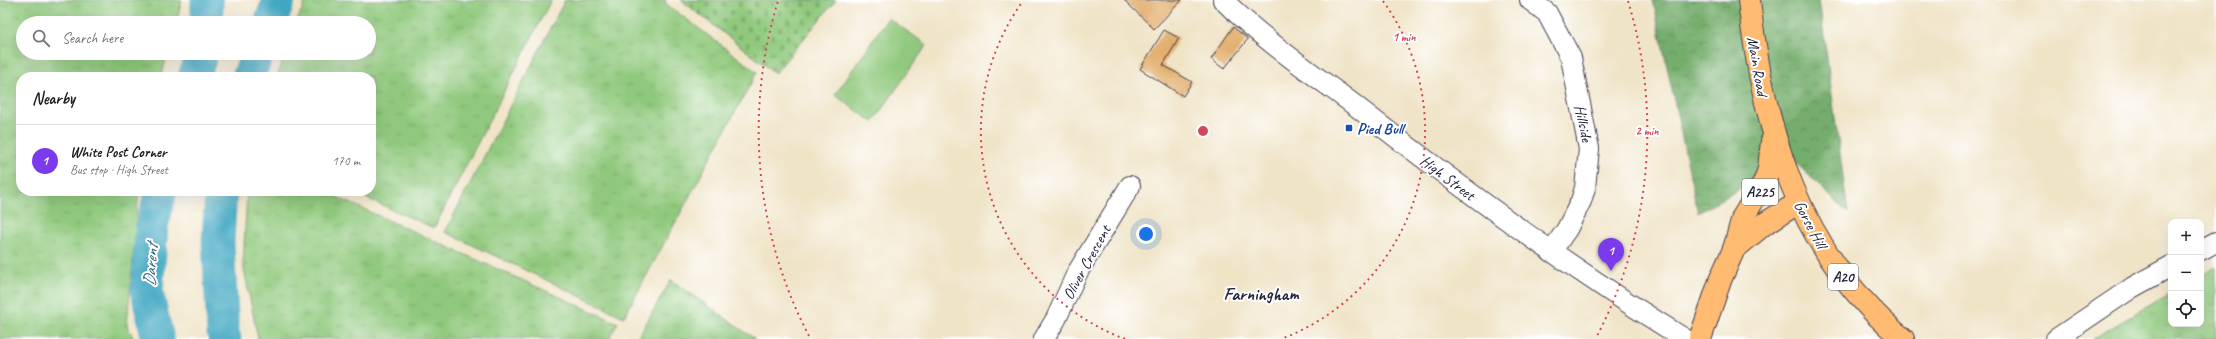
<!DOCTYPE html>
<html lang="en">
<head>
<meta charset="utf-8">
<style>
  body { margin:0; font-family:Caveat,sans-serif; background:#f6f6f6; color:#202124 }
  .controls { position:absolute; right:12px; bottom:12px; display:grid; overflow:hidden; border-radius:8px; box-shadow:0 4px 16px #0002 }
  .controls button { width:36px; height:36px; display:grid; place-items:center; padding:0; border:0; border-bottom:1px solid #e0e0e0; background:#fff; color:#202124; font:20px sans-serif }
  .you { position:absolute; left:1146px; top:234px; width:14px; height:14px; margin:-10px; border:3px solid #fff; border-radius:50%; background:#1a73e8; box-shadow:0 0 0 6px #1a73e833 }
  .badge { display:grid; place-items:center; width:26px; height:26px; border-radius:50%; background:#7c3aed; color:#fff; font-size:13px; font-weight:700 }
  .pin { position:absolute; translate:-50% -33px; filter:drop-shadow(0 1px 2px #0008) }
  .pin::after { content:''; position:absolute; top:21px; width:14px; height:12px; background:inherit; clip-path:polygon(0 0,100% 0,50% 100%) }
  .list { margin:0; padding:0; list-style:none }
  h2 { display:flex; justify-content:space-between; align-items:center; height:52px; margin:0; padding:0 16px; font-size:17px }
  h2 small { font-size:13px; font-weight:400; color:#757577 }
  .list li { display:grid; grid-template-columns:26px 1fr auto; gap:12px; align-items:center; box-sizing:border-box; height:72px; padding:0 16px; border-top:1px solid #e0e0e0 }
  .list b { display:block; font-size:15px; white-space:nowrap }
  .list p { margin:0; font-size:13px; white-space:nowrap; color:#757577 }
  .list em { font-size:13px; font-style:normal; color:#757577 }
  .icon { flex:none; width:22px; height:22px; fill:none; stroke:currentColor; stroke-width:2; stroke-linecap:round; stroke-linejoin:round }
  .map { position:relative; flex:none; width:2216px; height:339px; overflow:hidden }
  .search { position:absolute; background:#fff; box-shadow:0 4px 16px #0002; left:16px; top:16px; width:360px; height:44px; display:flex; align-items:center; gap:10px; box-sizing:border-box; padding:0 14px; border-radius:22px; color:#757577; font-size:15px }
  .panel { position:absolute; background:#fff; box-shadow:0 4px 16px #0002; left:16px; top:72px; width:360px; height:124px; border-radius:16px }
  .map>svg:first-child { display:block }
  .grass { fill:url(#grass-tufts); stroke:#59765c }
  .forest { fill:url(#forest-crowns); stroke:#4b6854 }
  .cemetery { fill:url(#cemetery-stones); stroke:#59765c }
  .garden { fill:#90c97d; stroke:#59765c }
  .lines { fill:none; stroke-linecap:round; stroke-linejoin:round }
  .river { stroke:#42a8c2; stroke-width:33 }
  .building { fill:#e3af6e }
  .minor-casing { stroke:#413f50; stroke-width:22 }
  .major-casing { stroke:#413f50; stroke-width:24 }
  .minor { stroke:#fff; stroke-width:20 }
  .major { stroke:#ffbb71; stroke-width:22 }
  .ring { fill:none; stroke:#d1495b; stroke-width:2; stroke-dasharray:2 4 }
  .transit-dot { fill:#1a4fb4; stroke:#fff; stroke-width:1.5 }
  .labels { text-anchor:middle; stroke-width:4; stroke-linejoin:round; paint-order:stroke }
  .shield { fill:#fff; stroke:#646476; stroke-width:1 }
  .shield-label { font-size:15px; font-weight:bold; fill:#22223b }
  .street-label { font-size:16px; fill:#22223b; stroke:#fff }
  .transit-label { font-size:16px; font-weight:bold; fill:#164399; stroke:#fff; text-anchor:start }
  .water-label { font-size:17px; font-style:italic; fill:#305e78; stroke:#fff }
  .quarter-label { font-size:18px; font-weight:bold; fill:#22223b; stroke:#fff }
  .centre { fill:#d1495b; stroke:#fff; stroke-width:2 }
  .ring-label { font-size:12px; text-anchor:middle; font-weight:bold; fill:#d1495b; stroke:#fff; stroke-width:4; stroke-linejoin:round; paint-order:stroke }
</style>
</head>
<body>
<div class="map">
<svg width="2216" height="339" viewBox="0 0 2216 339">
  <defs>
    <pattern id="grass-tufts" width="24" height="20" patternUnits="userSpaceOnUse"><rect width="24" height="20" fill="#90c97d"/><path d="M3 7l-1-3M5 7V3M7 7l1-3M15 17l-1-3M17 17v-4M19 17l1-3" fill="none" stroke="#7cac6d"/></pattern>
    <pattern id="forest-crowns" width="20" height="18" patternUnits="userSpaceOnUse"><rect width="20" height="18" fill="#74ad6c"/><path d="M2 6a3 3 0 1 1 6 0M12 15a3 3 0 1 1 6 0" fill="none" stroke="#5f8c5a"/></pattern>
    <pattern id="cemetery-stones" width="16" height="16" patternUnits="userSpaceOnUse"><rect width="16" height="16" fill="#90c97d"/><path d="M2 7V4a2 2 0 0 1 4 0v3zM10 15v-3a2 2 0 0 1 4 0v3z" fill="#7cac6d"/></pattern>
  </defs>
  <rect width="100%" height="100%" fill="#fff"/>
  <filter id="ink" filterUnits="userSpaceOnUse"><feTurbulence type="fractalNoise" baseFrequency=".025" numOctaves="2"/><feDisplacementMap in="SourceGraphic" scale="8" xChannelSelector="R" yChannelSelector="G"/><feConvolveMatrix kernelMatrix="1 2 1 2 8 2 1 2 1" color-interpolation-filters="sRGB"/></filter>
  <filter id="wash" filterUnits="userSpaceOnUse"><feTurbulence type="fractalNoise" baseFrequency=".012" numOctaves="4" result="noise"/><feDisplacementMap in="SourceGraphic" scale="16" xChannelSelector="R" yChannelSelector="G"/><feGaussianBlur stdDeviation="0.9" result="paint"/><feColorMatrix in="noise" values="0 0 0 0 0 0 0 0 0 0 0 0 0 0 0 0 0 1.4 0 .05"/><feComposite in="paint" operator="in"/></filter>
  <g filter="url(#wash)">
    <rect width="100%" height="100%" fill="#f0e4c7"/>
    <g class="grass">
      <path d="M0,0H182L176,23H23V53H168L161,77H21V191H139L127,326L134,339H0Z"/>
      <path d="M306,0H551L434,228L350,191H371V77H277L285,53H369V23H296Z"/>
      <path d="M565,0H666L665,3L757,72L624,317L445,232Z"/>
      <path d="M247,191H323L618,323L609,339H258L243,264Z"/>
      <path d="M2216,267V339H2092L2171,293V324H2201V275Z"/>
      <path d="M671,280L755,339H637Z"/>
    </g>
    <path class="forest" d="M1653,0H1819L1848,213L1792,159L1698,213Z"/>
    <path class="cemetery" d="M681,0H836L775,73Z"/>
    <path class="garden" d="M888,18L927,45L873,122L835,95Z"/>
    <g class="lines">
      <g class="river">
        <path d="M207,0V23"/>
        <path d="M270,23L279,0"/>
        <path d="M194,77L202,53"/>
        <path d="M248,77L258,53"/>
        <path d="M221,191L218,242L223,333L225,339"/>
        <path d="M158,339L147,292L152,226L161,191"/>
      </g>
    </g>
    <g id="blocks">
      <g class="building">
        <path d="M1124,0H1182L1154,29Z"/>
        <path d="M1233,27L1248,39L1224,69L1211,59Z"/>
        <path d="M1164,30L1179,38L1163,65L1192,82L1183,96L1140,69Z"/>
      </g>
    </g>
  </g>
  <g filter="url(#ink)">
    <use href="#blocks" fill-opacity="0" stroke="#413f50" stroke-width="1"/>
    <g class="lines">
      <defs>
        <g id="minor">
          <path d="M1223,0C1263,40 1312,73 1357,107C1463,190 1571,269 1685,339"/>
          <path d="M1530,0L1547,13L1571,58L1589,149L1585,188L1581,201L1567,229L1551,252"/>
          <path d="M2201,250L2216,242"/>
          <path d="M1044,339L1056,319L1077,273L1130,186"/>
          <path d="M2056,339L2133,287L2171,266"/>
        </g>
        <g id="major">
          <path d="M1749,0C1763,130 1799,253 1903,339"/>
          <path d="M1734,249L1764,224L1798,203"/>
          <path d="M1700,339L1721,278L1734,249L1743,217L1765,181L1769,169L1772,141"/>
        </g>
      </defs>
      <use href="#minor" class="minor-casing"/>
      <use href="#major" class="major-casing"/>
      <use href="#minor" class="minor"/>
      <use href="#major" class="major"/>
    </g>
  </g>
  <g class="ring">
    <path d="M1125 339A222 222 0 0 1 1023 1M1383 1A222 222 0 0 1 1281 339"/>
    <path d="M809 336A444 444 0 0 1 778 1M1628 1A444 444 0 0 1 1597 336"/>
  </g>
  <rect class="transit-dot" x="1345" y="124" width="8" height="8" rx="2"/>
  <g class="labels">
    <g class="shield">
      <rect x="1742" y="179" width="36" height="26" rx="3"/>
      <rect x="1828" y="264" width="30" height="26" rx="3"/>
    </g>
    <g class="shield-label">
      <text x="1760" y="197">A225</text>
      <text x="1843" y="282">A20</text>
    </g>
    <g class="street-label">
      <text transform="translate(1758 66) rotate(80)" y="6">Main Road</text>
      <text transform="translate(1584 123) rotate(78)" y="6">Hillside</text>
      <text transform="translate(1448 177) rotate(37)" y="6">High Street</text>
      <text transform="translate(1811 224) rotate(62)" y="6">Gorse Hill</text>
      <text transform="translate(1086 262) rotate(-61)" y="6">Oliver Crescent</text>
    </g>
    <g class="transit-label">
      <text x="1357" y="134">Pied Bull</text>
    </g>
    <g class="water-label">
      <text transform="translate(150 265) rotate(-86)" y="6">Darent</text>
    </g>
    <g class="quarter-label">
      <text x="1261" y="300">Farningham</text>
    </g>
  </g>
  <circle cx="1203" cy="131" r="6" class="centre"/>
  <g class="ring-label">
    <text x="1404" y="41">1 min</text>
    <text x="1647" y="135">2 min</text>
  </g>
</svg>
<div class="controls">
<button>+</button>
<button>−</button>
<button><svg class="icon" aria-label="locate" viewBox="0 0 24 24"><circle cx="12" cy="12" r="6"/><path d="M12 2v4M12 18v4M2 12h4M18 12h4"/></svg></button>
</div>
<div class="you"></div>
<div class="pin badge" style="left:1611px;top:271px">1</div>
<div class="search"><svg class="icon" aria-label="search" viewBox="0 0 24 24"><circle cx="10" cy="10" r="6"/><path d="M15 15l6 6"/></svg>Search here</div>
<section class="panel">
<h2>Nearby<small></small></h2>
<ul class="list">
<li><span class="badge">1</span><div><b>White Post Corner</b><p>Bus stop · High Street</p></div><em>170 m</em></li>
</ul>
</section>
</div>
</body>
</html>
